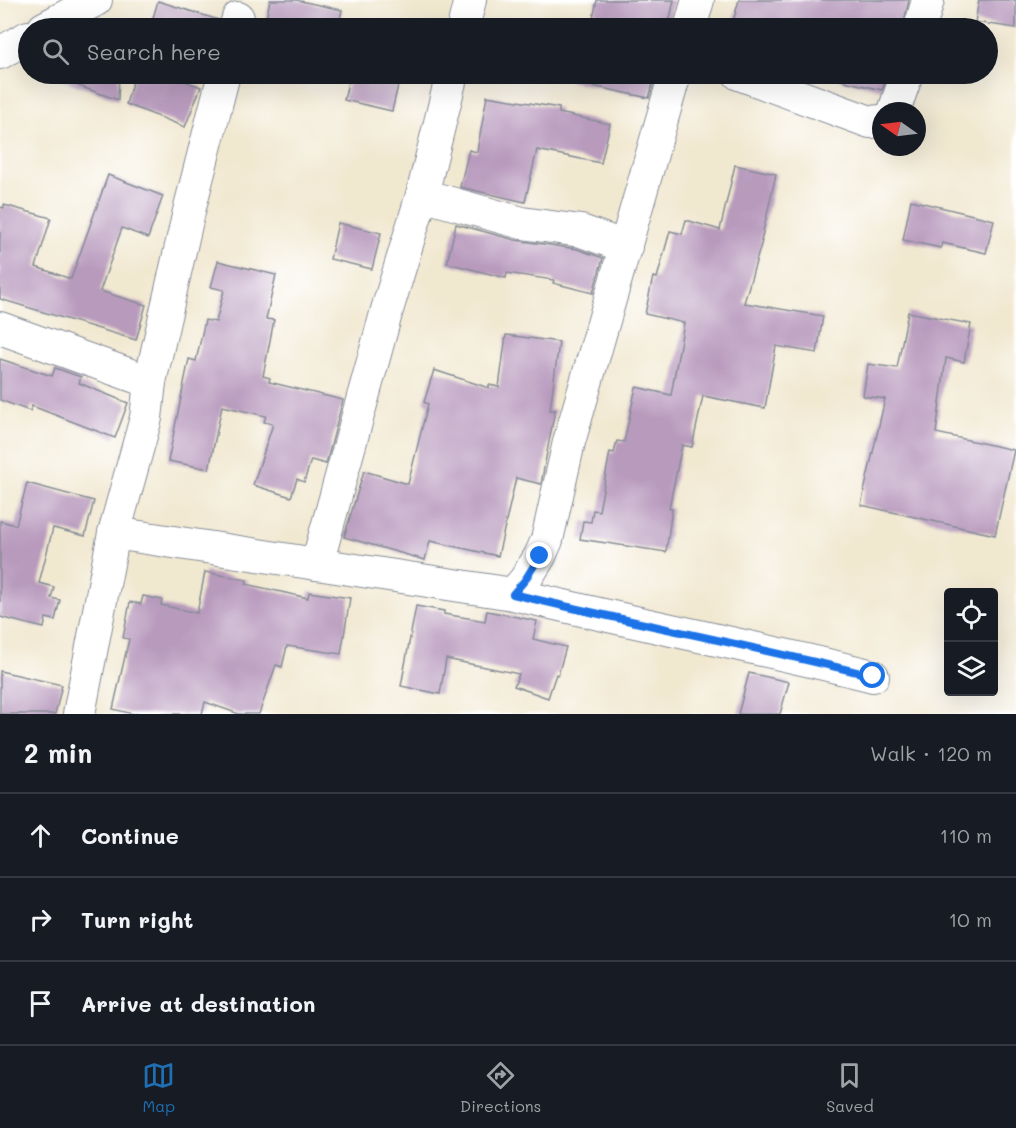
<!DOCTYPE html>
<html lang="en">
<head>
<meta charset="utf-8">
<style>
  body { margin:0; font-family:Mali,sans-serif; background:#20242c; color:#f1f3f6 }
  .controls { position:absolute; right:18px; bottom:18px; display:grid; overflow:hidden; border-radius:6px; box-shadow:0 6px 24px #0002 }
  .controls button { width:54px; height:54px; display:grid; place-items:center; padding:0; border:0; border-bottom:2px solid #363941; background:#171b24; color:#f1f3f6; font:30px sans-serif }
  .compass { position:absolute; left:872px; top:102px; width:54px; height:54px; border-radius:50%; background:#171b24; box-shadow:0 6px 24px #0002; rotate:284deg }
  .stop { position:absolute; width:18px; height:18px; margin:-14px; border:4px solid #1a73e8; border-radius:50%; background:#fff }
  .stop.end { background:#1a73e8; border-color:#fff; box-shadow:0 2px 6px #0008 }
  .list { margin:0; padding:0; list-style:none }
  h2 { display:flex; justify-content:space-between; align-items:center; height:78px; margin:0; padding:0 24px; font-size:26px }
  h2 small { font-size:20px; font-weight:400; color:#9ea1a6 }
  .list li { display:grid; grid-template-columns:39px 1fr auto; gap:18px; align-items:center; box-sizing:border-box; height:84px; padding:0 24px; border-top:2px solid #363941 }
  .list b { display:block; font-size:22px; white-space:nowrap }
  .list em { font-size:20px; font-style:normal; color:#9ea1a6 }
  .icon { flex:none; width:33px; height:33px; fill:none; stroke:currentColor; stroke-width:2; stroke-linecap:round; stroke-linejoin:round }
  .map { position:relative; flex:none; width:1016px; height:714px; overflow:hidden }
  .search { position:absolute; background:#171b24; box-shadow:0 6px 24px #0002; left:18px; right:18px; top:18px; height:66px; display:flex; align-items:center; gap:15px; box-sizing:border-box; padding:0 21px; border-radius:33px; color:#9ea1a6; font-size:22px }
  .sheet { height:330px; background:#171b24 }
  nav { display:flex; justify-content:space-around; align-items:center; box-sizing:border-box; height:84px; border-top:2px solid #363941; background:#171b24; font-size:16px; color:#9ea1a6 }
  nav a { display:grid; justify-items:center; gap:3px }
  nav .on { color:#1f6fb2 }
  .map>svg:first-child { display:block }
  .building { fill:#b89abd }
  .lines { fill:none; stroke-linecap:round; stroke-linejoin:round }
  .minor-casing { stroke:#868c97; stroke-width:34 }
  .minor { stroke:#fff; stroke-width:32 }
  .route { stroke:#1a73e8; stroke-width:8 }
</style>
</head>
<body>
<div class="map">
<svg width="1016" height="714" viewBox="0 0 1016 714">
  <rect width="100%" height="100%" fill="#fff"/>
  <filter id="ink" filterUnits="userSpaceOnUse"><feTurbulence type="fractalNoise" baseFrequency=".0167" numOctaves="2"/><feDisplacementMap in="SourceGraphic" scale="12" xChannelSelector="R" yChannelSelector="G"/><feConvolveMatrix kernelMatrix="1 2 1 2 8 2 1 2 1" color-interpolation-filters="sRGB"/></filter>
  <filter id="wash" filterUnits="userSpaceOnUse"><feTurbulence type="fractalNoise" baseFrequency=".008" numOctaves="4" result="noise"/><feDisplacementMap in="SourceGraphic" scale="24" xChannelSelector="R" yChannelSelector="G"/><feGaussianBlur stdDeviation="1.35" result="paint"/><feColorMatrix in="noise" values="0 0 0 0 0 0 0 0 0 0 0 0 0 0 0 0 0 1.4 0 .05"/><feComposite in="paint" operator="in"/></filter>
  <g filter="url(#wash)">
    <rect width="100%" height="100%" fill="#f1e8d0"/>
    <g id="blocks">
      <g class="building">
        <path d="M270,0H296L342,10L338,28H264Z"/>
        <path d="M597,0H674L668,28H591Z"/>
        <path d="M739,0H909L903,28H865L844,24V28H744L732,25Z"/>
        <path d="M979,0H1016V28L975,22Z"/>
        <path d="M158,1L219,20L218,28H150Z"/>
        <path d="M51,74H119L118,100L51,76Z"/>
        <path d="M135,74H166L201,87L185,127L126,104Z"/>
        <path d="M350,74H383L400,77L392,111L344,100Z"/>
        <path d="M570,74H656L649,98L569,81Z"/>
        <path d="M841,74H888L882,90L840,80Z"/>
        <path d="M487,96L559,108V113L610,124L601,163L537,150L525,202L460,187L469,150L477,152Z"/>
        <path d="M735,165L776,174L761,241H762L744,303L823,316L817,353L776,346L765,408L703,396L692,447L682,445L669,508L672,509L666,552L580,539L583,521L591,522L593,510L599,511L610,452L614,453L617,441L624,442L636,387L671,395L684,323L645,314L653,277L657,278L670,231L682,234L686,220L720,230Z"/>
        <path d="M108,175L163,196L148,238L122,228L100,291L146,305L136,340L0,299V207L4,208V205L51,218L36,267L71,279Z"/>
        <path d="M911,200L994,220L986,253L942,243L941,248L903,240Z"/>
        <path d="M338,223L381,233L372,269L330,259Z"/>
        <path d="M456,224L515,240L577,249L603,258L593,293L553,283L554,280L507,273L506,278L447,263Z"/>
        <path d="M218,261L276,275L266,319L274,320L263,376L270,378L269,382L343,400L326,464L311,460L304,482L297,479L291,497L253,485L273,424L264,422L266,416L222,406L209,469L168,461L189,359L196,361L205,320L216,322L224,290L211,287Z"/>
        <path d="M908,312L971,324L964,362L946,358L936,433L1014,450L995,535L861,505L885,399L863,396L868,364L897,368Z"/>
        <path d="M506,335L559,342L550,410H555L541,484L516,478L498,556L430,541L425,560L344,537L364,471L408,484L428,404L424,402L434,370L489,388V385L499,387Z"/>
        <path d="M0,359L52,376L55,368L81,377L79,383L128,403L115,438L32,406L30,411L0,400Z"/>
        <path d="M27,483L94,501L85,536L53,528L39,583L54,587L51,598L60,600L55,620L46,618L44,628L0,617V521L16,525Z"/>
        <path d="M205,572L247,580L246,584L308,598L309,592L350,598L341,654L287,646L282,667L276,665L259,714H239L205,702L202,714H133L113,709L129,639L123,638L130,602L141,604L143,596L162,600L161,605L197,613Z"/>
        <path d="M416,606L444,611V614L485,621L487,611L537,621L533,639L566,647L558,675L556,674L548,698L514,686L519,674L446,659L440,694L401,686Z"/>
        <path d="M0,671L62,685L55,714H0Z"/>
        <path d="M749,673L789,682L780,714H738Z"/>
      </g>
    </g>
  </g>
  <g filter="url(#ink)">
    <use href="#blocks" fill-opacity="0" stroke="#868c97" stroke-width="1.5"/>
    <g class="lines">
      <defs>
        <g id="minor">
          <path d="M44,28L96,0"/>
          <path d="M235,28L238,18"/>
          <path d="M463,28L470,0"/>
          <path d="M690,28L698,0"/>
          <path d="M920,28L928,0"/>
          <path d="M0,53L28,37"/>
          <path d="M452,74L422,195L522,223L581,231L626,247"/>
          <path d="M739,74L870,122L881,121"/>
          <path d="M894,111L907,74"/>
          <path d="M0,328L150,382L146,418L114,533L79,714"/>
          <path d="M150,382L190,207L224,74"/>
          <path d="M114,533L513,594L525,580L540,556L547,540L569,442L675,74"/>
          <path d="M317,564L387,310L422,195"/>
          <path d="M513,594C632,623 753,646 873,676"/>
        </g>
      </defs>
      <use href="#minor" class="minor-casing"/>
      <use href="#minor" class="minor"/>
    </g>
  </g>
  <g class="lines" filter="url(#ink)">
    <path class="route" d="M540,556L525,580L513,594C632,623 754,646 873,676"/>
  </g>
</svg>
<div class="controls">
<button><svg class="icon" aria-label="locate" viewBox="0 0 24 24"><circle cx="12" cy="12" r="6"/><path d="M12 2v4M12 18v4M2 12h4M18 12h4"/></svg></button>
<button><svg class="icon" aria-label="layers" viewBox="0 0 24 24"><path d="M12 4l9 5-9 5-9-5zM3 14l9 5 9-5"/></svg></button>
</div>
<svg class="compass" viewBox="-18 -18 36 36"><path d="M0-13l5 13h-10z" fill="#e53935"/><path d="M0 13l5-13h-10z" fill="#9ea1a6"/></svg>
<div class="stop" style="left:873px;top:676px"></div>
<div class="stop end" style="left:540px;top:556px"></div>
<div class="search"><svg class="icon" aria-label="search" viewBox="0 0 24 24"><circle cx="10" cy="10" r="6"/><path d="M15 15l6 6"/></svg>Search here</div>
</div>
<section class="sheet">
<h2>2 min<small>Walk · 120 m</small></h2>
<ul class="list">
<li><svg class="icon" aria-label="ahead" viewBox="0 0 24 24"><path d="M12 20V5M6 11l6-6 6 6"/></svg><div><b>Continue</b></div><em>110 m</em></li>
<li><svg class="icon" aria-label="right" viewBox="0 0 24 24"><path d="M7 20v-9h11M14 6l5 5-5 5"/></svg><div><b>Turn right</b></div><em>10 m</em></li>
<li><svg class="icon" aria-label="arrive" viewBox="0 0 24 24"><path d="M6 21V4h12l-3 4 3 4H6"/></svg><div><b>Arrive at destination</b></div></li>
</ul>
</section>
<nav>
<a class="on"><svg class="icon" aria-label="map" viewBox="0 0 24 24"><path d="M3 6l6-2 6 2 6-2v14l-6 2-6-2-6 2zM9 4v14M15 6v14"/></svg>Map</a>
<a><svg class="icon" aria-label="directions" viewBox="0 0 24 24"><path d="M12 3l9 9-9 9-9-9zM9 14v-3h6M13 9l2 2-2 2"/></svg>Directions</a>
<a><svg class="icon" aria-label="saved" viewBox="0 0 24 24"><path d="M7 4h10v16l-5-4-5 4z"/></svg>Saved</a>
</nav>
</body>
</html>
